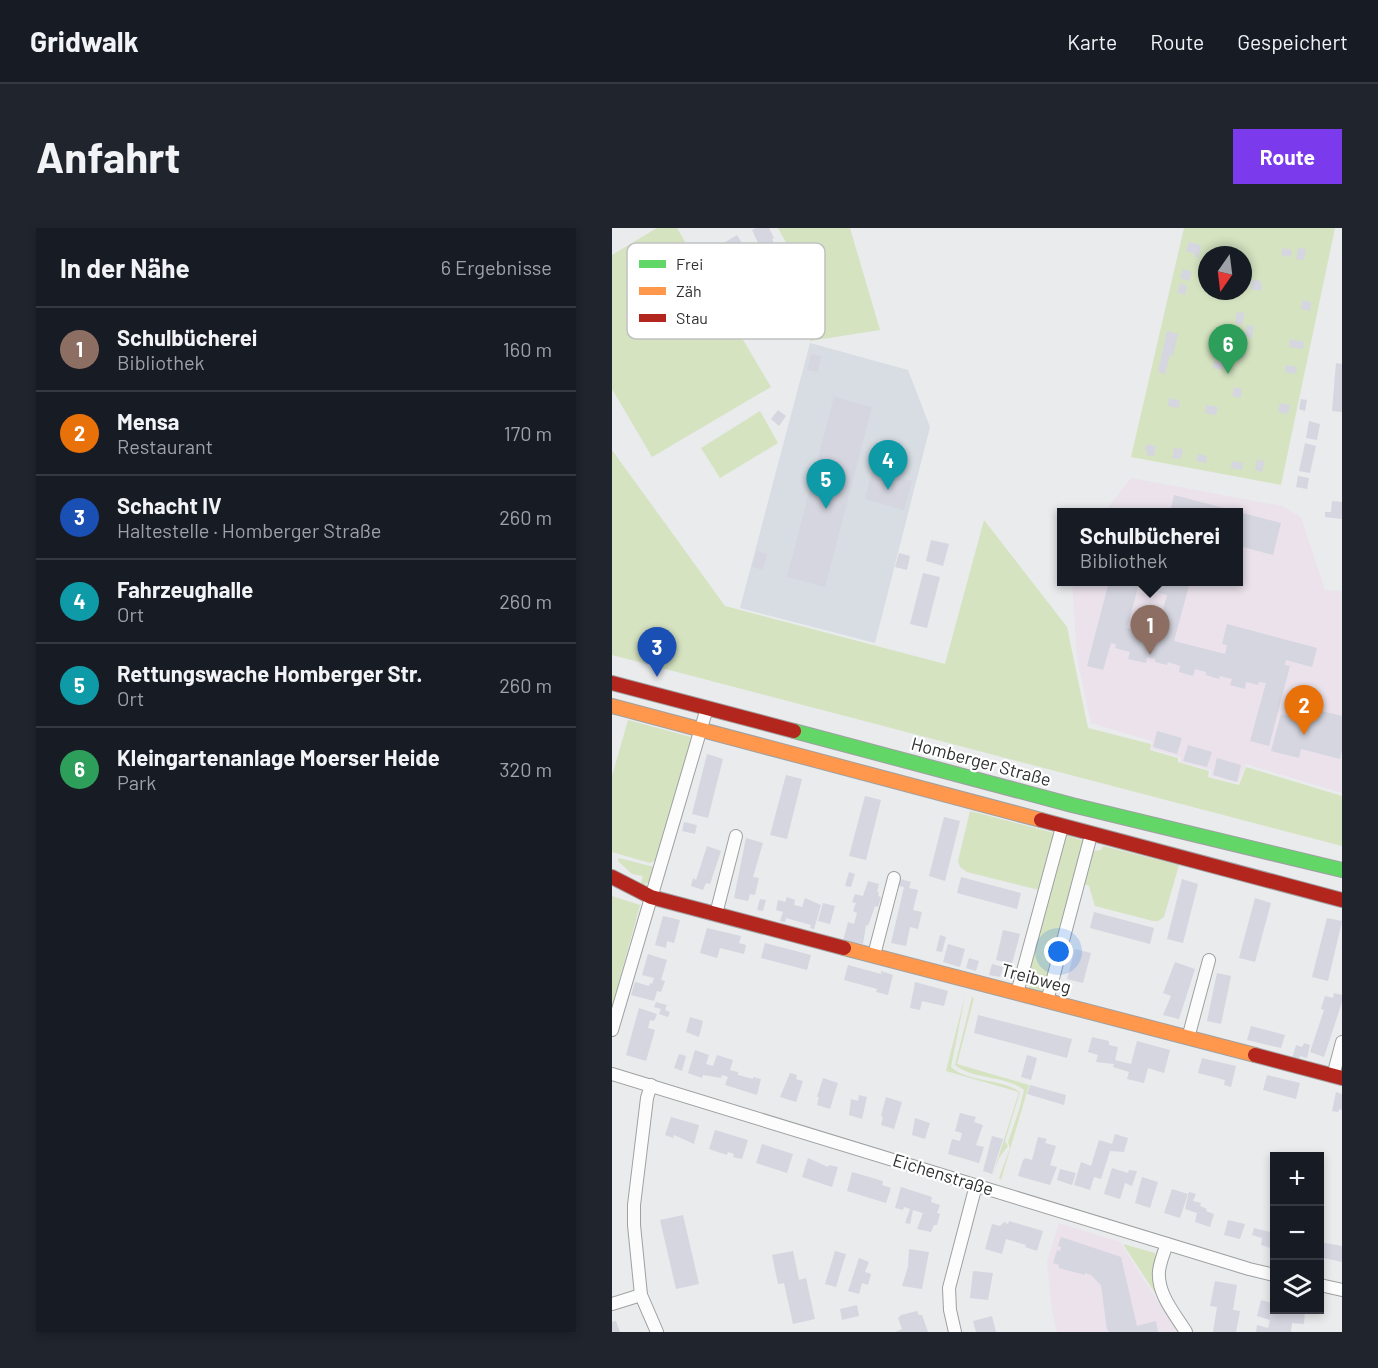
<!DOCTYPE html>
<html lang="de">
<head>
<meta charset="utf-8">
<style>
  body { margin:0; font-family:Barlow,sans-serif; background:#20242c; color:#f1f3f6 }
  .controls { position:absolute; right:18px; bottom:18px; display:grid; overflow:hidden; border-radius:0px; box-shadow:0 3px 9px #0003 }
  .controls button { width:54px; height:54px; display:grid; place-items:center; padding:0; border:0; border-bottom:2px solid #363941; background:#171b24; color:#f1f3f6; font:30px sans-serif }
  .compass { position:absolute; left:586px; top:18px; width:54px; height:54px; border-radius:50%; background:#171b24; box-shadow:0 3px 9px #0003; rotate:194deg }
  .you { position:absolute; left:447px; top:724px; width:21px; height:21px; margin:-15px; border:4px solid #fff; border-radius:50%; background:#1a73e8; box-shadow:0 0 0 9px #1a73e833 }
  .badge { display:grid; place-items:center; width:39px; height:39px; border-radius:50%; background:#7c3aed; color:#fff; font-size:20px; font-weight:700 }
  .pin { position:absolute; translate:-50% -50px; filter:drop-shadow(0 2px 3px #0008) }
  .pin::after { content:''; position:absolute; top:32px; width:21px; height:18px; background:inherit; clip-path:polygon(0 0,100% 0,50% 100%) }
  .popup { position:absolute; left:445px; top:280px; width:186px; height:78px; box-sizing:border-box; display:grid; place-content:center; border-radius:0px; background:#171b24; filter:drop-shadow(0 2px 4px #0005); font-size:20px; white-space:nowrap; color:#9ea1a6 }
  .popup b { font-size:22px; color:#f1f3f6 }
  .popup::after { content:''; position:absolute; left:50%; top:100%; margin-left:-12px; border:12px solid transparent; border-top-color:#171b24 }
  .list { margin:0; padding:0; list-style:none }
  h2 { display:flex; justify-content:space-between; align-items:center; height:78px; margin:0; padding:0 24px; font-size:26px }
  h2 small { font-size:20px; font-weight:400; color:#9ea1a6 }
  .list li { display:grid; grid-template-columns:39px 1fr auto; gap:18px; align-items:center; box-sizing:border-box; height:84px; padding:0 24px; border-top:2px solid #363941 }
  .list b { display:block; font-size:22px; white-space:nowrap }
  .list p { margin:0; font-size:20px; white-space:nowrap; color:#9ea1a6 }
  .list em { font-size:20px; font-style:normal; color:#9ea1a6 }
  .icon { flex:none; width:33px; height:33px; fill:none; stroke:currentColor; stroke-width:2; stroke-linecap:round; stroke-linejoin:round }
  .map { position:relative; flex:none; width:730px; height:1104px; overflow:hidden; border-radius:0px }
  header { display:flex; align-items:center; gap:36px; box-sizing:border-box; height:84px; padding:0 30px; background:#171b24; border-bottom:2px solid #363941 }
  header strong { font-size:28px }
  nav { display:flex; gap:33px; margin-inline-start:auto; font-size:21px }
  .intro { display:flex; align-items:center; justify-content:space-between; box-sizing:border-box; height:144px; padding:0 36px }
  h1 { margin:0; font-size:42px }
  .button { padding:15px 27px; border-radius:0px; background:#7c3aed; color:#fff; font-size:21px; font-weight:700 }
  main { display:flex; gap:36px; padding:0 36px }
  aside { flex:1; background:#171b24; border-radius:0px; box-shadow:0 3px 9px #0003 }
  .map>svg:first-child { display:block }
  .built { fill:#d7dde3 }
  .education { fill:#ebe2ec }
  .green { fill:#d5e3c1; fill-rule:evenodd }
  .building { fill:#d5d6e0; fill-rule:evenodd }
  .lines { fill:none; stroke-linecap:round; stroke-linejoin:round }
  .street-casing { stroke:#9ea0a1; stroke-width:14 }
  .fast-casing { stroke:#9ea0a1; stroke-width:16 }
  .slow-casing { stroke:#9ea0a1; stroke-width:16 }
  .jam-casing { stroke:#9ea0a1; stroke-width:16 }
  .street { stroke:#fcfcfc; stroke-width:12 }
  .fast { stroke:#63d668; stroke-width:14 }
  .slow { stroke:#ff974d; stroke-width:14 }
  .jam { stroke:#b3261e; stroke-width:14 }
  .labels { text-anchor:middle; stroke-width:4.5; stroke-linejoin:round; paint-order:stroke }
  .street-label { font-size:18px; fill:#2e2f30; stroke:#fff }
  .key { fill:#fff; stroke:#c0c1c1; stroke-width:1.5 }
  .key-label { font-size:16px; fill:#2e2f30 }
</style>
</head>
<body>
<header>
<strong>Gridwalk</strong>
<nav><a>Karte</a><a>Route</a><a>Gespeichert</a></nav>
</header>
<div class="intro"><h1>Anfahrt</h1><a class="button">Route</a></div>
<main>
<aside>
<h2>In der Nähe<small>6 Ergebnisse</small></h2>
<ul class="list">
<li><span class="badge" style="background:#8d6e63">1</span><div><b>Schulbücherei</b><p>Bibliothek</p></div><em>160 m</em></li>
<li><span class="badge" style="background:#e8710a">2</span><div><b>Mensa</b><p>Restaurant</p></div><em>170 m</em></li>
<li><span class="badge" style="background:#1a4fb4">3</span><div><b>Schacht IV</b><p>Haltestelle · Homberger Straße</p></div><em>260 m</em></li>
<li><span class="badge" style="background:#0f9aa8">4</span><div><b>Fahrzeughalle</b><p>Ort</p></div><em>260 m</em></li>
<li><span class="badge" style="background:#0f9aa8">5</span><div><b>Rettungswache Homberger Str.</b><p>Ort</p></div><em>260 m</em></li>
<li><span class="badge" style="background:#2e9e5b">6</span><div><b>Kleingartenanlage Moerser Heide</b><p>Park</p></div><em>320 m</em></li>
</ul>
</aside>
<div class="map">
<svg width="730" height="1104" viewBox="0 0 730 1104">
  <rect width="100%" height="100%" fill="#e9ebed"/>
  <path class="built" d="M198,115L296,142L318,199L263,415L128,380Z"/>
  <g class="education">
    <path d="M519,250L670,278L689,289L713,362L730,363V565L634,536L626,555L598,548L600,542L568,534L569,529L539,521L540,513L479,495L465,430L460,354H626V284H492Z"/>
    <path d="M447,995L508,1014L565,1104H445L440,1082L435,1034Z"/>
  </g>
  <g class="green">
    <path d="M45,0H65L159,159L40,229L0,161V27Z"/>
    <path d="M166,0H238L268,102L198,113L159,40L181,27Z"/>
    <path d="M572,0H723L669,257L519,229ZM595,27H631V63H595Z"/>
    <path d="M148,183L166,215L108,250L89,220Z"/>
    <path d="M0,222L113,378L333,436L372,292L455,399L476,500L539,516L538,522L566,530V534L597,543L596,549L627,557L634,539L730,568V618L0,427Z"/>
    <path d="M16,492L79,509L80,511L44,632L38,635L0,624V548Z"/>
    <path d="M358,583L442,605L443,607L427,662L355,644L348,639L346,633Z"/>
    <path d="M454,607L472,613L434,760L430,763L419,762L413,752Z"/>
    <path d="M491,618L567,637L552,689L546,693H541L483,678L477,658L471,655L480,623L489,622Z"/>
    <path d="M7,630L42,639L37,654L28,659L31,648L20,646L6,633Z"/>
    <path d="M0,668L28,677L0,779Z"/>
    <path d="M353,768L339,839C357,855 389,850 408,864L393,913L396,918L387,930L380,949L407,864L334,843Z"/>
    <path d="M360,769L362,770L345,836L417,857L389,952L387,950L398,920L396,914L407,882L412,862C393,847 361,852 343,837Z"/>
    <path d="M511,1016L543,1025L547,1071Z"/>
  </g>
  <g class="building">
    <path d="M144,0H157L162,10L160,11L168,28L158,33L150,15L147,17L140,2Z"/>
    <path d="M125,7L161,64L142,75L131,58L136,55L116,23L110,27L105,19Z"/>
    <path d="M577,14L589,17L586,30L583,29V26L574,23Z"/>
    <path d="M671,20L680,22L679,29L669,27Z"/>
    <path d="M686,20L694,21L692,32L684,31Z"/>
    <path d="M571,41L580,44L577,53L568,50Z"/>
    <path d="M640,52L649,53L650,63L638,61Z"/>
    <path d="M568,55L575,58L573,67L565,65Z"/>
    <path d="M690,72L699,74L698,83L689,81Z"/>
    <path d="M625,84L633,85L630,97L623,95Z"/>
    <path d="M635,97L642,98L640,110L633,108Z"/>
    <path d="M555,103L566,106L561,128L558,127L553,146L546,144Z"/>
    <path d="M678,111L692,114L691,121L677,119Z"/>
    <path d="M623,120L633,122L632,130H621Z"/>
    <path d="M199,126L209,128L206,144L195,142Z"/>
    <path d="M602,133L612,135L610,142L601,140Z"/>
    <path d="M724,135L730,136V184L720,183Z"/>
    <path d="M674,137L685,139L684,146L673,144Z"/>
    <path d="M622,159L630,161L629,170L620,168Z"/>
    <path d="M222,169L260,179L213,359L175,349Z"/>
    <path d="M557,170L568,173L567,180L556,178Z"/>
    <path d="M689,171L695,172L693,183L687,181Z"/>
    <path d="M668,175L678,177L676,186L666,184Z"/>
    <path d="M594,177L606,179L604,187L593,185Z"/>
    <path d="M166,182L174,188L167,198L159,191Z"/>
    <path d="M697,193L708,196L705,212L694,210Z"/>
    <path d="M693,215L704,218L698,245L687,243Z"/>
    <path d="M534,216L544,218L542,228L535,227V223H533Z"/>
    <path d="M562,220L571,221L569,230L560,231Z"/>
    <path d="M586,226L595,228L594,235L584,233Z"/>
    <path d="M645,232L653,233L650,244L643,242Z"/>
    <path d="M620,233L631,235L630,242L619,240Z"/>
    <path d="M260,243L300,253L292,282L253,271Z"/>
    <path d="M686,248L697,250L695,261L684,259Z"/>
    <path d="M562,267L669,295L661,327L627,318L626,284H558Z"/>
    <path d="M720,273L730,274V291L713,289V284H719Z"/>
    <path d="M319,312L337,316L331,338L314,333Z"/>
    <path d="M145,323L155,326L151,342L140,339Z"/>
    <path d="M287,325L298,328L295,342L283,339Z"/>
    <path d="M311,345L328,349L315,400L298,396Z"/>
    <path d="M502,354H578L562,413L613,426L615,417L610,416L615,396L705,420L700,439L674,432L673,437L678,438L657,518L638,513L654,455L647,454L646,457L634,454L633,461L618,457L620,451L608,448L607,451L594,447V444L583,441L581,448L567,444L568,438L556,434L555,437L543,434V431L535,429L534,435L516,431L518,424L503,420L504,416L499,415L491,442L475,438L496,357L501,358ZM526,359L555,367L544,408L515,400Z"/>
    <path d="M698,480L730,488V522L728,531L689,521L687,530L659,523L669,486L695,493Z"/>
    <path d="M545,503L570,510L565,526L541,519Z"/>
    <path d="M576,517L600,524L595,539L571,533Z"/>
    <path d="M95,526L111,531L96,590L80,586Z"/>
    <path d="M605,530L629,537L625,554L601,547Z"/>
    <path d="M174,547L190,551L175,611L158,607Z"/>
    <path d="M253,568L269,572L254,632L237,628Z"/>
    <path d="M332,589L348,593L333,653L317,648Z"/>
    <path d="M72,594L85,597L83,606L70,603Z"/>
    <path d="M134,610L151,615L141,649L147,650L143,667L138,666L136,673L122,670Z"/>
    <path d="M95,618L109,623L98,656L94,655L91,662L79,658L81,650L84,652Z"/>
    <path d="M237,644L243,646L239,659L233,658Z"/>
    <path d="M349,649L409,665L405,681L345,665Z"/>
    <path d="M288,651L299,654L297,660L306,662L301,682L310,684L306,701L298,699L294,718L279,715L292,659L286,658Z"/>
    <path d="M570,651L586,656L571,715L555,711Z"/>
    <path d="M256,653L267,656L265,664H267L266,668L269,669L266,679L263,678L256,698L254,697L251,716L231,713L236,694L242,696L245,685L241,683L244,675L240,674L243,666L251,668Z"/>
    <path d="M175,669L183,672L182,677L190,679L193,670L209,677L202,701L198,700L199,697L174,690L173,694L168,693L171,684L164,682L166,672L173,674Z"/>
    <path d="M643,670L659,675L643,734L627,730Z"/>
    <path d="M148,671L154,672L151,683L145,682Z"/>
    <path d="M211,675L223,678L218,696L206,693Z"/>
    <path d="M482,684L542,700L538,716L478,700Z"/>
    <path d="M51,688L68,692L62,715L55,713L54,720L43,717Z"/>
    <path d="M715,690L730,693L716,753L700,749Z"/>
    <path d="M95,700L129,708L127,715L134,717L132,726L108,720L105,730L88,725Z"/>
    <path d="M391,702L408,706L400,736L384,732Z"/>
    <path d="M328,707L334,709L330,724L324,723Z"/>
    <path d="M153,715L199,727L195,742L149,730Z"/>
    <path d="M336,716L353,721L348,739L331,734Z"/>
    <path d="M463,721L479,725L471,755L455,751Z"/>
    <path d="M36,726L55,732L49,752L53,753L49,764L45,763L42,773L19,767L23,754L37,758L38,755L40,756L42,750L30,747Z"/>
    <path d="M357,730L367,733L364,743L354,740Z"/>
    <path d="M563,734L583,741L567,791L551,787L559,768L551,765Z"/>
    <path d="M380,736L391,739L388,749L377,747Z"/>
    <path d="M236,737L269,746V743L281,747L276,767L264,764L265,761L232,752Z"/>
    <path d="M605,745L619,748L609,796L595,793Z"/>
    <path d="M303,754L336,763L332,778L310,773L308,782L298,780Z"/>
    <path d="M722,765L730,767V774L712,829L698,824L712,782L709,781L713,768L721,770Z"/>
    <path d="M44,774L55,777L53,782L58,784L56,789L47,786L49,781L42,779Z"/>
    <path d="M27,780L45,786L42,793L38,792L36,800L43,802L34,833L14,827Z"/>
    <path d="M366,787L460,811L455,830L362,805Z"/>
    <path d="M78,789L91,793L87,809L74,804Z"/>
    <path d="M639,798L673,807L669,820L635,812Z"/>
    <path d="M480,809L497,813V817L506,819L503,832L519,836L525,813L558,822L552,845L536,840L532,855L515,851L517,844L501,839L502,836L484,834L486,827L476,824Z"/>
    <path d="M692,815L698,817L695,830L688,828L687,833L680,831L684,817L690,819Z"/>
    <path d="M83,822L97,827L94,836L101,838L105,827L121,832L118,842L126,844V847L141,851V849L149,851L145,867L113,857L116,849L110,847L109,850L91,847L90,850L76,845Z"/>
    <path d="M67,826L74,828L70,843L62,840Z"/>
    <path d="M415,827L425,830L419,852L409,849Z"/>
    <path d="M590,830L624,838L619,859L612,857L613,852L586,845Z"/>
    <path d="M178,845L185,847L184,851L191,853L184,874L168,869Z"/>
    <path d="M655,847L688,855L684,871L651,862Z"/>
    <path d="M211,850L226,855L218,881L205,877L207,869H205Z"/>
    <path d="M418,857L454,867L452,877L415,866Z"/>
    <path d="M724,864L730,866V882L727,881L726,884L720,883Z"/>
    <path d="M247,867L255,869L250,891L237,887L239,871L246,873Z"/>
    <path d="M274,869L290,874L282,901L269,897L271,889L269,888Z"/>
    <path d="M348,885L364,889L362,894L371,897L364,917L372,919L367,935L336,926L340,911L348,913L350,905L343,903Z"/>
    <path d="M59,889L87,897L82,916L62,907L61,910L53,907Z"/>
    <path d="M303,890L318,895L313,911L300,907Z"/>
    <path d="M103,902L136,912L130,931L121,929L122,926L116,924L115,927L97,921Z"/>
    <path d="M503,906L516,910L512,924L498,923L489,951L482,949L478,962L462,957L469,934L479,938L487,912L500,916Z"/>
    <path d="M380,908L391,911L380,946L371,943Z"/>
    <path d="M426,909L435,911L433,915L444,918L438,937L445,939L438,957L406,948L411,932L413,930L420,932Z"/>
    <path d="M150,916L181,926L175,945L144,935Z"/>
    <path d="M196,930L216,939L217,937L226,939L220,959L190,949Z"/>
    <path d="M500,940L516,945L517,942L525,943L520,958L513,955L508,971L492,966Z"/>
    <path d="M448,941L464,945L460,957L445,952Z"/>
    <path d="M240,944L271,953L270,957L279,960L274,975L235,963Z"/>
    <path d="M530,949L546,954L538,980L523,975Z"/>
    <path d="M289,959L320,969L319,974L328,977L325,985L328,986L325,997H322L319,1004L305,1001L311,985L301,982L298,996L293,995L298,981L292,979L291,982L283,980Z"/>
    <path d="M560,961L576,966L568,990L552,985Z"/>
    <path d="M577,964L584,966L581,973L589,975L588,978L595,981L594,983L602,986L598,999L583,994L585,985L573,981Z"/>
    <path d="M71,987L87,1056L64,1061L48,992Z"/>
    <path d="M616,992L633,996L628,1011L612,1007Z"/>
    <path d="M397,993L431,1003L425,1023L413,1019L414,1017L394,1011L390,1026L373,1021L380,996L388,998L392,994L396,996Z"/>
    <path d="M642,1000L662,1005V1021L649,1017L650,1010L640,1007Z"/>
    <path d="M449,1009L509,1029L525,1098L544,1093L546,1104H498L495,1102L489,1057L479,1047L473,1045V1047L447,1040V1037L441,1035L445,1022L448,1023L449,1019L446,1018Z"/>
    <path d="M708,1014L730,1018V1034L708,1029Z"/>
    <path d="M297,1021L317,1024L310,1061L290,1058L296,1039Z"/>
    <path d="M181,1023L187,1052L194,1050L203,1091L181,1096L172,1055L166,1056L160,1027Z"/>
    <path d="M223,1023L234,1026L224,1059L213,1056Z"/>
    <path d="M247,1030L257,1034L253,1044L259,1046L256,1057L250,1055L247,1066L236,1063Z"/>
    <path d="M361,1043L381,1045L376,1072L358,1070Z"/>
    <path d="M603,1053L625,1057L621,1082L628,1083L624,1104H601L605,1079L598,1078Z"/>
    <path d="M662,1070V1082H693L692,1096L680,1095L679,1104H644L645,1097L656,1100L658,1092L645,1088L649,1072L660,1075Z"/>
    <path d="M245,1077L247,1088L230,1092L228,1081Z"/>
    <path d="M305,1083L307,1087H310L316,1104H283L290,1101L286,1090L289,1087Z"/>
    <path d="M380,1088L384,1104H364L361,1093Z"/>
    <path d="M4,1093L8,1104H0V1094Z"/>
  </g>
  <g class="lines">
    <defs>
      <g id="street">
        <path d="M104,686L124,608"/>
        <path d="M262,727L282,650"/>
        <path d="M405,765L450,599"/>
        <path d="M435,773L479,607"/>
        <path d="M0,802L95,480"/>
        <path d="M576,810L597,732"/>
        <path d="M0,846L637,1041L662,1047"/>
        <path d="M721,848L730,814"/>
        <path d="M39,857L35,870L22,977V997L29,1067L45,1104"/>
        <path d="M555,1016C552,1024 548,1034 547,1043C545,1066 563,1086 574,1104"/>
        <path d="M708,1057L730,1062"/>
        <path d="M0,1076L29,1067"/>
        <path d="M343,1104L338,1082L337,1060L364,957"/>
      </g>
      <path id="fast" d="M182,503L460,577L730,642"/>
      <g id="slow">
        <path d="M0,478L429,592"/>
        <path d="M232,720L643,827"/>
      </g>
      <g id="jam">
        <path d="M0,455L182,503"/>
        <path d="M429,592L730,672"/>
        <path d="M0,649L39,669L232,720"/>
        <path d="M643,827L730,850"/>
      </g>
    </defs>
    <use href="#street" class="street-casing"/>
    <use href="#fast" class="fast-casing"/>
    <use href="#slow" class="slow-casing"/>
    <use href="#jam" class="jam-casing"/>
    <use href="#street" class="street"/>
    <use href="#fast" class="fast"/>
    <use href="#slow" class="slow"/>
    <use href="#jam" class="jam"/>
  </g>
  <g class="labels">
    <g class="street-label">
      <text transform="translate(369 534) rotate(15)" y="6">Homberger Straße</text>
      <text transform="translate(424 751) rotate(15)" y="6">Treibweg</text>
      <text transform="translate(331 947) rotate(17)" y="6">Eichenstraße</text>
    </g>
  </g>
  <rect x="15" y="15" width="198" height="96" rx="9" class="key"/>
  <rect x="27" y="32" width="27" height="8" fill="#63d668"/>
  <rect x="27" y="59" width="27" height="8" fill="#ff974d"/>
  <rect x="27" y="86" width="27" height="8" fill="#b3261e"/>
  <g class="key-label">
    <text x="64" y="42">Frei</text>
    <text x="64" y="69">Zäh</text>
    <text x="64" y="96">Stau</text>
  </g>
</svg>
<div class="controls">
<button>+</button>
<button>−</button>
<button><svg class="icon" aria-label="layers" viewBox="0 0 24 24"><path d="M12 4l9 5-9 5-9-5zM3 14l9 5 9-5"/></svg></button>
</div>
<svg class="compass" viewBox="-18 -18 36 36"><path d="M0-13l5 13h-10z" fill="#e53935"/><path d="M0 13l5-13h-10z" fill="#9ea1a6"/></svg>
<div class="you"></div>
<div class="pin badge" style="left:538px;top:427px;background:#8d6e63">1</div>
<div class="popup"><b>Schulbücherei</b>Bibliothek</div>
<div class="pin badge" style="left:692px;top:507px;background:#e8710a">2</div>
<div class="pin badge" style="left:45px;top:449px;background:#1a4fb4">3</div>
<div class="pin badge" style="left:276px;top:262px;background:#0f9aa8">4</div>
<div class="pin badge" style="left:214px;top:281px;background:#0f9aa8">5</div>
<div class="pin badge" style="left:616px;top:146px;background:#2e9e5b">6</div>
</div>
</main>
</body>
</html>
